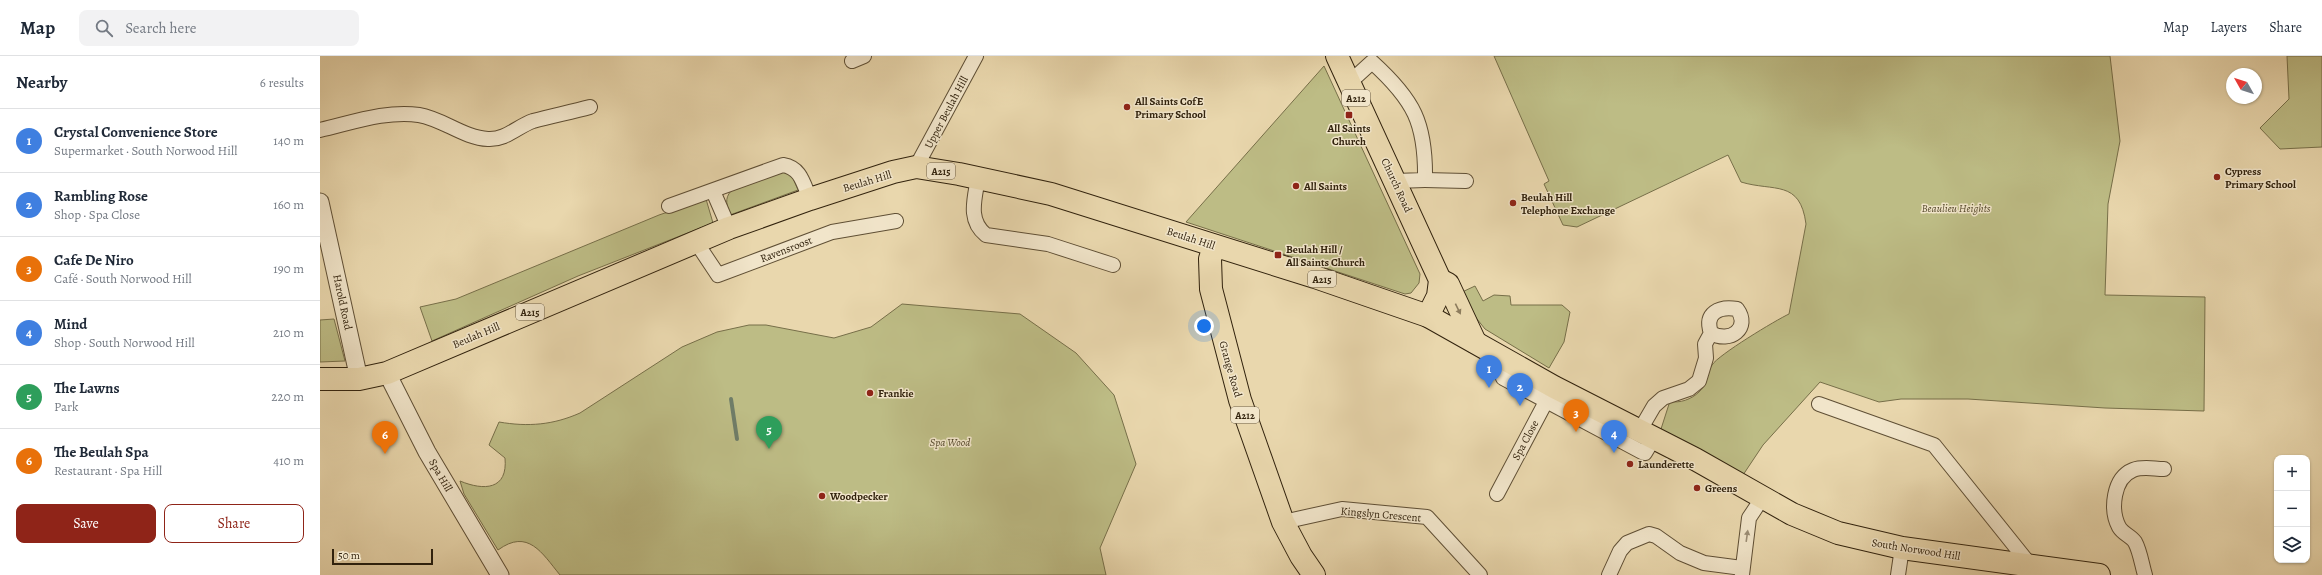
<!DOCTYPE html>
<html lang="en">
<head>
<meta charset="utf-8">
<style>
  body { margin:0; font-family:Alegreya,serif; background:#f2f2f3; color:#1f2937 }
  .controls { position:absolute; right:12px; bottom:12px; display:grid; overflow:hidden; border-radius:8px; box-shadow:0 1px 3px #0004 }
  .controls button { width:36px; height:36px; display:grid; place-items:center; padding:0; border:0; border-bottom:1px solid #e0e1e3; background:#fff; color:#1f2937; font:20px sans-serif }
  .compass { position:absolute; left:1906px; top:12px; width:36px; height:36px; border-radius:50%; background:#fff; box-shadow:0 1px 3px #0004; rotate:309deg }
  .scale { position:absolute; left:12px; bottom:10px; width:101px; box-sizing:border-box; padding-left:4px; border:2px solid #31220d; border-top:0; font-size:11px; line-height:14px; white-space:nowrap; color:#31220d; -webkit-text-stroke:3px #f1e5ca; paint-order:stroke }
  .you { position:absolute; left:884px; top:270px; width:14px; height:14px; margin:-10px; border:3px solid #fff; border-radius:50%; background:#1a73e8; box-shadow:0 0 0 6px #1a73e833 }
  .badge { display:grid; place-items:center; width:26px; height:26px; border-radius:50%; background:#8f2418; color:#fff; font-size:13px; font-weight:700 }
  .pin { position:absolute; translate:-50% -33px; filter:drop-shadow(0 1px 2px #0008) }
  .pin::after { content:''; position:absolute; top:21px; width:14px; height:12px; background:inherit; clip-path:polygon(0 0,100% 0,50% 100%) }
  .list { margin:0; padding:0; list-style:none }
  h2 { display:flex; justify-content:space-between; align-items:center; height:52px; margin:0; padding:0 16px; font-size:17px }
  h2 small { font-size:13px; font-weight:400; color:#747a83 }
  .list li { display:grid; grid-template-columns:26px 1fr auto; gap:12px; align-items:center; box-sizing:border-box; height:64px; padding:0 16px; border-top:1px solid #e0e1e3 }
  .list b { display:block; font-size:15px; white-space:nowrap }
  .list p { margin:0; font-size:13px; white-space:nowrap; color:#747a83 }
  .list em { font-size:13px; font-style:normal; color:#747a83 }
  .actions { display:flex; gap:8px; padding:12px 16px }
  .actions a { flex:1; padding:9px 0; border:1px solid #8f2418; border-radius:8px; text-align:center; font-size:14px; color:#8f2418 }
  .actions .main { background:#8f2418; color:#fff }
  .icon { flex:none; width:22px; height:22px; fill:none; stroke:currentColor; stroke-width:2; stroke-linecap:round; stroke-linejoin:round }
  .map { position:relative; flex:none; width:2002px; height:519px; overflow:hidden }
  header { display:flex; align-items:center; gap:24px; box-sizing:border-box; height:56px; padding:0 20px; background:#fff; border-bottom:1px solid #e0e1e3 }
  header strong { font-size:19px }
  nav { display:flex; gap:22px; margin-inline-start:auto; font-size:14px }
  .search { width:280px; height:36px; background:#f2f2f3; display:flex; align-items:center; gap:10px; box-sizing:border-box; padding:0 14px; border-radius:8px; color:#747a83; font-size:15px }
  main { display:flex }
  aside { flex:1; background:#fff }
  .map>svg:first-child { display:block }
  .green { fill:#bdbc85; stroke:#776f49 }
  .lines { fill:none; stroke-linecap:round; stroke-linejoin:round }
  .stream { stroke:#6f7d68; stroke-width:4 }
  .minor-casing { stroke:#5f4f35; stroke-width:16 }
  .tertiary-casing { stroke:#5f4f35; stroke-width:19 }
  .primary-casing { stroke:#31220d; stroke-width:24 }
  .minor { stroke:#f1e5ca; stroke-width:14 }
  .tertiary { stroke:#f1e5ca; stroke-width:17 }
  .primary { stroke:#e9d7ad; stroke-width:22 }
  .oneway { fill:#8d7c5d }
  .oneway2 { fill:#9b8d75 }
  .poi-dot { fill:#8f2418; stroke:#f1e5ca; stroke-width:1.5 }
  .labels { text-anchor:middle; stroke-width:3; stroke-linejoin:round; paint-order:stroke }
  .shield { fill:#f1e5ca; stroke:#6b5c46; stroke-width:1 }
  .shield-label { font-size:10px; font-weight:bold; fill:#31220d }
  .poi-label { font-size:11px; font-weight:bold; fill:#31220d; stroke:#f1e5ca; text-anchor:start }
  .street-label { font-size:11px; fill:#31220d; stroke:#f1e5ca }
  .park-label { font-size:11px; font-style:italic; fill:#54482b; stroke:#f1e5ca }
</style>
</head>
<body>
<header>
<strong>Map</strong>
<div class="search"><svg class="icon" aria-label="search" viewBox="0 0 24 24"><circle cx="10" cy="10" r="6"/><path d="M15 15l6 6"/></svg>Search here</div>
<nav><a>Map</a><a>Layers</a><a>Share</a></nav>
</header>
<main>
<aside>
<h2>Nearby<small>6 results</small></h2>
<ul class="list">
<li><span class="badge" style="background:#3f7fe0">1</span><div><b>Crystal Convenience Store</b><p>Supermarket · South Norwood Hill</p></div><em>140 m</em></li>
<li><span class="badge" style="background:#3f7fe0">2</span><div><b>Rambling Rose</b><p>Shop · Spa Close</p></div><em>160 m</em></li>
<li><span class="badge" style="background:#e8710a">3</span><div><b>Cafe De Niro</b><p>Café · South Norwood Hill</p></div><em>190 m</em></li>
<li><span class="badge" style="background:#3f7fe0">4</span><div><b>Mind</b><p>Shop · South Norwood Hill</p></div><em>210 m</em></li>
<li><span class="badge" style="background:#2e9e5b">5</span><div><b>The Lawns</b><p>Park</p></div><em>220 m</em></li>
<li><span class="badge" style="background:#e8710a">6</span><div><b>The Beulah Spa</b><p>Restaurant · Spa Hill</p></div><em>410 m</em></li>
</ul>
<div class="actions"><a class="main">Save</a><a>Share</a></div>
</aside>
<div class="map">
<svg width="2002" height="519" viewBox="0 0 2002 519">
  <rect width="100%" height="100%" fill="#e9d7ad"/>
  <filter id="stains"><feTurbulence type="fractalNoise" baseFrequency=".005" numOctaves="4"/><feColorMatrix values="0 0 0 0 .2 0 0 0 0 .09 0 0 0 0 .02 0 0 0 .5 -.17"/></filter>
  <radialGradient id="worn" r=".72"><stop offset=".6" stop-color="#630" stop-opacity="0"/><stop offset="1" stop-color="#630" stop-opacity=".3"/></radialGradient>
  <g class="green">
    <path d="M1174,0H1790L1800,85L1788,148L1785,239L1885,241L1884,355L1785,352L1648,343H1581L1559,346L1500,326L1443,389L1423,419L1341,373L1350,345C1359,348 1372,343 1379,336C1387,329 1386,318 1392,309C1398,299 1456,264 1469,258L1486,168C1480,123 1454,136 1421,126L1408,99L1257,171L1243,169L1224,128L1229,125Z"/>
    <path d="M1967,0H2002V91L1960,93L1940,72L1969,43Z"/>
    <path d="M1004,10L1100,218L1099,227L1091,237L1085,238L866,166Z"/>
    <path d="M463,116L472,120L478,134L410,159C407,149 404,143 411,135Z"/>
    <path d="M386,143L393,167L258,220L112,285L100,251L136,243L339,159Z"/>
    <path d="M1155,230L1163,245L1174,239L1190,240L1191,249H1242L1250,256L1244,286L1229,312L1165,273L1149,253L1140,237Z"/>
    <path d="M582,248L700,258L756,297L794,339L816,408L780,492L786,519H240C222,497 208,472 178,494L144,438L140,425C164,435 188,434 185,402L169,389L179,366C208,371 233,369 260,357L362,291L397,276L429,269H446L514,282L551,271Z"/>
    <path d="M14,263L25,305L0,306V264Z"/>
  </g>
  <g class="lines">
    <path class="stream" d="M411,343L417,383"/>
    <defs>
      <g id="minor">
        <path d="M532,5L544,0"/>
        <path d="M1029,27L1052,6C1094,44 1106,67 1105,124L1075,125"/>
        <path d="M0,74C31,67 67,54 99,59C123,63 144,82 168,83C186,84 198,70 213,65C232,60 251,56 270,51"/>
        <path d="M596,111L656,0"/>
        <path d="M658,122C655,142 647,164 666,179L728,188L793,209"/>
        <path d="M1105,124L1146,125"/>
        <path d="M393,135L409,172"/>
        <path d="M349,150L463,109C481,112 483,127 490,143"/>
        <path d="M376,186L398,219L512,176L576,165"/>
        <path d="M1189,306L1183,322L1322,396L1325,397L1334,382"/>
        <path d="M1499,348L1614,389L1711,510"/>
        <path d="M1320,374L1334,350L1343,342L1369,333L1379,325L1386,302L1385,288L1391,277C1384,257 1399,250 1417,253C1431,272 1410,288 1391,277"/>
        <path d="M1177,438L1230,338"/>
        <path d="M963,466L1022,453L1107,461L1160,519"/>
        <path d="M1289,519L1300,495L1307,487L1329,478L1336,480L1360,497L1384,507L1422,512"/>
        <path d="M1422,519L1429,462L1443,441"/>
        <path d="M1578,519L1582,492"/>
        <path d="M1825,519C1822,509 1820,495 1815,486C1811,480 1803,478 1799,471C1790,454 1793,422 1813,414C1823,410 1834,413 1844,413"/>
      </g>
      <g id="tertiary">
        <path d="M0,146L39,323"/>
        <path d="M67,317L107,396L180,519"/>
      </g>
      <g id="primary">
        <path d="M1017,0L1120,224L1118,240L1108,260"/>
        <path d="M894,190L890,203L891,233L920,344L963,466L981,500L994,519"/>
        <path d="M1120,224L1128,228L1155,286"/>
        <path d="M0,323H39L67,317L409,172L490,143L573,116L596,111L639,118L731,138L995,221L1108,260L1234,331L1375,403L1472,458L1518,477L1582,492L1779,519"/>
      </g>
    </defs>
    <use href="#minor" class="minor-casing"/>
    <use href="#tertiary" class="tertiary-casing"/>
    <use href="#primary" class="primary-casing"/>
    <use href="#minor" class="minor"/>
    <use href="#tertiary" class="tertiary"/>
    <use href="#primary" class="primary"/>
  </g>
  <defs><path id="oneway-solid" d="M-6-.8H1V-3.2L6.5 0L1 3.2V.8H-6Z"/></defs>
  <use class="oneway" href="#oneway-solid" transform="translate(1138 253) rotate(64)"/>
  <use class="oneway2" href="#oneway-solid" transform="translate(1427 480) rotate(-82)"/>
  <g class="poi-dot">
    <circle cx="807" cy="51" r="4"/>
    <rect x="1025" y="55" width="8" height="8" rx="2"/>
    <circle cx="1897" cy="121" r="4"/>
    <circle cx="976" cy="130" r="4"/>
    <circle cx="1193" cy="147" r="4"/>
    <rect x="954" y="195" width="8" height="8" rx="2"/>
    <circle cx="550" cy="337" r="4"/>
    <circle cx="1310" cy="408" r="4"/>
    <circle cx="1377" cy="432" r="4"/>
    <circle cx="502" cy="440" r="4"/>
  </g>
  <g class="labels">
    <g class="shield">
      <rect x="1022" y="34" width="28" height="16" rx="3"/>
      <rect x="607" y="107" width="28" height="16" rx="3"/>
      <rect x="988" y="215" width="28" height="16" rx="3"/>
      <rect x="196" y="248" width="28" height="16" rx="3"/>
      <rect x="911" y="351" width="28" height="16" rx="3"/>
    </g>
    <g class="shield-label">
      <text x="1036" y="46">A212</text>
      <text x="621" y="119">A215</text>
      <text x="1002" y="227">A215</text>
      <text x="210" y="260">A215</text>
      <text x="925" y="363">A212</text>
    </g>
    <g class="poi-label">
      <text x="815" y="49">All Saints CofE<tspan x="815" dy="13">Primary School</tspan></text>
      <text x="1029" y="76" text-anchor="middle">All Saints<tspan x="1029" dy="13">Church</tspan></text>
      <text x="1905" y="119">Cypress<tspan x="1905" dy="13">Primary School</tspan></text>
      <text x="984" y="134">All Saints</text>
      <text x="1201" y="145">Beulah Hill<tspan x="1201" dy="13">Telephone Exchange</tspan></text>
      <text x="966" y="197">Beulah Hill /<tspan x="966" dy="13">All Saints Church</tspan></text>
      <text x="558" y="341">Frankie</text>
      <text x="1318" y="412">Launderette</text>
      <text x="1385" y="436">Greens</text>
      <text x="510" y="444">Woodpecker</text>
    </g>
    <g class="street-label">
      <text transform="translate(626 56) rotate(-62)" y="4">Upper Beulah Hill</text>
      <text transform="translate(547 125) rotate(-17)" y="4">Beulah Hill</text>
      <text transform="translate(1077 129) rotate(65)" y="4">Church Road</text>
      <text transform="translate(871 182) rotate(18)" y="4">Beulah Hill</text>
      <text transform="translate(466 193) rotate(-21)" y="4">Ravensroost</text>
      <text transform="translate(23 246) rotate(78)" y="4">Harold Road</text>
      <text transform="translate(156 279) rotate(-23)" y="4">Beulah Hill</text>
      <text transform="translate(911 313) rotate(74)" y="4">Grange Road</text>
      <text transform="translate(1205 384) rotate(-62)" y="4">Spa Close</text>
      <text transform="translate(121 419) rotate(60)" y="4">Spa Hill</text>
      <text transform="translate(1061 458) rotate(5)" y="4">Kingslyn Crescent</text>
      <text transform="translate(1596 493) rotate(9)" y="4">South Norwood Hill</text>
    </g>
    <g class="park-label">
      <text x="1636" y="156">Beaulieu Heights</text>
      <text x="630" y="390">Spa Wood</text>
    </g>
  </g>
  <rect width="100%" height="100%" filter="url(#stains)"/>
  <rect width="100%" height="100%" fill="url(#worn)"/>
</svg>
<div class="controls">
<button>+</button>
<button>−</button>
<button><svg class="icon" aria-label="layers" viewBox="0 0 24 24"><path d="M12 4l9 5-9 5-9-5zM3 14l9 5 9-5"/></svg></button>
</div>
<svg class="compass" viewBox="-18 -18 36 36"><path d="M0-13l5 13h-10z" fill="#e53935"/><path d="M0 13l5-13h-10z" fill="#747a83"/></svg>
<div class="scale">50 m</div>
<div class="you"></div>
<div class="pin badge" style="left:1169px;top:332px;background:#3f7fe0">1</div>
<div class="pin badge" style="left:1200px;top:350px;background:#3f7fe0">2</div>
<div class="pin badge" style="left:1256px;top:376px;background:#e8710a">3</div>
<div class="pin badge" style="left:1294px;top:397px;background:#3f7fe0">4</div>
<div class="pin badge" style="left:449px;top:393px;background:#2e9e5b">5</div>
<div class="pin badge" style="left:65px;top:398px;background:#e8710a">6</div>
</div>
</main>
</body>
</html>
